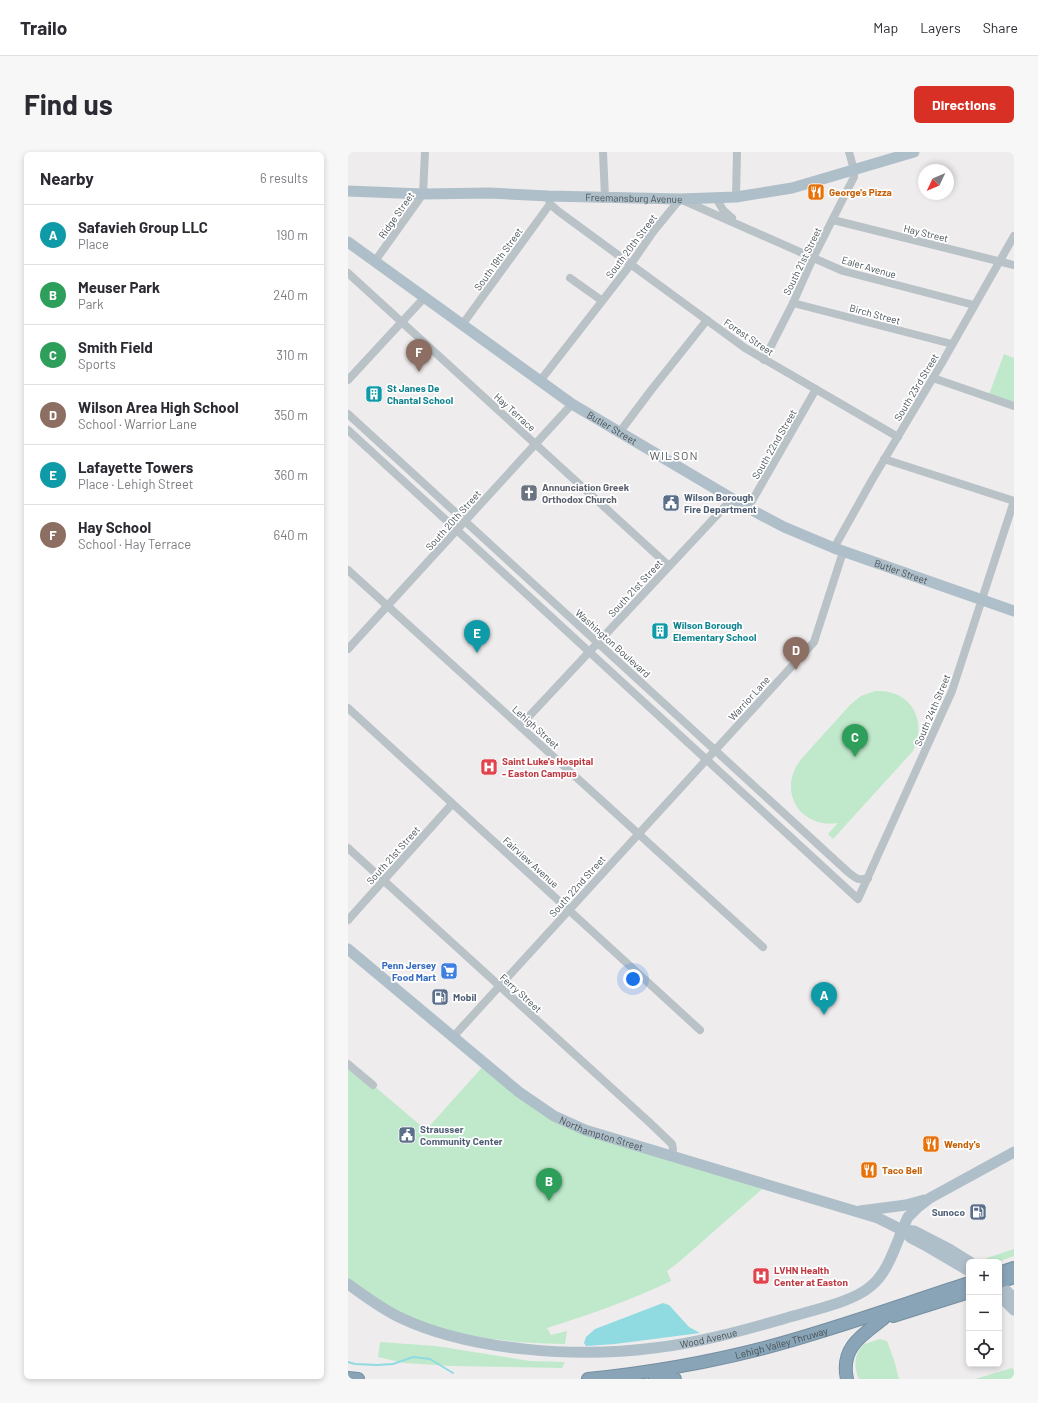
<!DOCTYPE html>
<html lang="en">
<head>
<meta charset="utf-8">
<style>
  body { margin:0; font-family:Barlow,sans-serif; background:#f7f7f7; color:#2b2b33 }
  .controls { position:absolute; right:12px; bottom:12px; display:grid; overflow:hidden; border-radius:6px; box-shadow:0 2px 6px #0003 }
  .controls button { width:36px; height:36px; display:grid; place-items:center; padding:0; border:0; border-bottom:1px solid #e1e1e2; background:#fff; color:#2b2b33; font:20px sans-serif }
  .compass { position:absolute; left:570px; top:12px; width:36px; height:36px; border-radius:50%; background:#fff; box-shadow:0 2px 6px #0003; rotate:226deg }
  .you { position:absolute; left:285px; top:827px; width:14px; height:14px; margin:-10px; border:3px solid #fff; border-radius:50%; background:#1a73e8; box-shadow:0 0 0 6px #1a73e833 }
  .badge { display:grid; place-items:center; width:26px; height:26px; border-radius:50%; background:#d93025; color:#fff; font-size:13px; font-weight:700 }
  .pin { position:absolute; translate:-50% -33px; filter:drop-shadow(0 1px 2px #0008) }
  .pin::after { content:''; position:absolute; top:21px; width:14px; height:12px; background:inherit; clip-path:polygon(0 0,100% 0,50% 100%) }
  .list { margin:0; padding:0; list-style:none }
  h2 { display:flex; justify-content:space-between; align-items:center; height:52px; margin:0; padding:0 16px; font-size:17px }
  h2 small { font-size:13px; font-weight:400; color:#7c7c81 }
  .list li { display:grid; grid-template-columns:26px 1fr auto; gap:12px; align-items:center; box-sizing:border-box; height:60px; padding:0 16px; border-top:1px solid #e1e1e2 }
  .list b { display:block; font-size:15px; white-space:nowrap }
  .list p { margin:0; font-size:13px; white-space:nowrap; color:#7c7c81 }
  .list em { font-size:13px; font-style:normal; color:#7c7c81 }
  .icon { flex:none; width:22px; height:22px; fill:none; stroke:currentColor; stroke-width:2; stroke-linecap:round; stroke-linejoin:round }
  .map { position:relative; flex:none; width:666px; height:1227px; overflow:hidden; border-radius:6px }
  header { display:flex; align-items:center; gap:24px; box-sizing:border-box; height:56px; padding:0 20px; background:#fff; border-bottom:1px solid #e1e1e2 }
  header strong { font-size:19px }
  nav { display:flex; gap:22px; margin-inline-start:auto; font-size:14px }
  .intro { display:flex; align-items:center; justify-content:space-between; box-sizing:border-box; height:96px; padding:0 24px }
  h1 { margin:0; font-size:28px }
  .button { padding:10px 18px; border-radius:6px; background:#d93025; color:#fff; font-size:14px; font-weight:700 }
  main { display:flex; gap:24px; padding:0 24px }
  aside { flex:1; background:#fff; border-radius:6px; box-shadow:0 2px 6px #0003 }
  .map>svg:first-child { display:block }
  .green { fill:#bfe9ca }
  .water { fill:#90dae1 }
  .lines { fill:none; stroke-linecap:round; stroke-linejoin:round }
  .stream { stroke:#90dae1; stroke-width:2 }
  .highway-casing { stroke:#748fa2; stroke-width:14 }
  .minor { stroke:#b9c2c7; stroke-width:8 }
  .major { stroke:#afbfc9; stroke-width:11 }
  .highway { stroke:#89a4b6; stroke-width:12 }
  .labels { text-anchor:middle; stroke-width:3.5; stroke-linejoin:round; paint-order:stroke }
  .food-label { font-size:10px; font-weight:bold; fill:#c56008; stroke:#fff; text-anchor:start }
  .street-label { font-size:10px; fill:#475157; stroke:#fff }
  .culture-label { font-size:10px; font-weight:bold; fill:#0d838f; stroke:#fff; text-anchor:start }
  .worship-label { font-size:10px; font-weight:bold; fill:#5b616d; stroke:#fff; text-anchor:start }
  .service-label { font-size:10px; font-weight:bold; fill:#4e5e75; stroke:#fff; text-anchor:start }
  .health-label { font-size:10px; font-weight:bold; fill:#be3a42; stroke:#fff; text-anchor:start }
  .shop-label { font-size:10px; font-weight:bold; fill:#366cbe; stroke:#fff; text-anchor:end }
  .quarter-label { font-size:12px; letter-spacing:1px; fill:#5a5e60; stroke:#fff }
</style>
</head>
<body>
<header>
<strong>Trailo</strong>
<nav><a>Map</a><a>Layers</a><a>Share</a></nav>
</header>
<div class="intro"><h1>Find us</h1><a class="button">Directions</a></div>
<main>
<aside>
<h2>Nearby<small>6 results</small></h2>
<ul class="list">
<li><span class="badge" style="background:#0f9aa8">A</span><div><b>Safavieh Group LLC</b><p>Place</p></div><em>190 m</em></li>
<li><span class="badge" style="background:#2e9e5b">B</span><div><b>Meuser Park</b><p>Park</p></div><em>240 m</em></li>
<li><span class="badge" style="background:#2e9e5b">C</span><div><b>Smith Field</b><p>Sports</p></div><em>310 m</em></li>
<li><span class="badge" style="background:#8d6e63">D</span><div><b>Wilson Area High School</b><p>School · Warrior Lane</p></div><em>350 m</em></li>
<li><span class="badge" style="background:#0f9aa8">E</span><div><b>Lafayette Towers</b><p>Place · Lehigh Street</p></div><em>360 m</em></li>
<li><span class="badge" style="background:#8d6e63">F</span><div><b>Hay School</b><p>School · Hay Terrace</p></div><em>640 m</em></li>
</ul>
</aside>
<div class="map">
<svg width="666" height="1227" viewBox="0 0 666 1227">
  <rect width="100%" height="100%" fill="#efeced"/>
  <g class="green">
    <path d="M656,202L666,206V254L640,245Z"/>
    <path d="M527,539C563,537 580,568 565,599L485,687L480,682L490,671C476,673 464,670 453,660C442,648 440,631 447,617C451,608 458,602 464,595C477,581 490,566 503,552L513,544Z"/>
    <path d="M0,912L78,978L137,912L198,960L421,1033L413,1038L331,1110L319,1119L323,1129C283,1148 241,1163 199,1176L203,1183L219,1179L217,1192C166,1191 120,1187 71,1169C45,1159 23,1142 0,1127Z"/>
    <path d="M666,1097V1104L649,1110H631L630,1109Z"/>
    <path d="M532,1187L539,1189L546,1208L551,1227H511C506,1217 505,1200 517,1192C521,1190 527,1189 532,1187Z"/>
    <path d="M32,1190L88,1194L182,1209L217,1210L214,1216L104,1214L56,1211L30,1205Z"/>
    <path d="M664,1216L666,1218V1227H627Z"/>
  </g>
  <path class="water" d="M315,1151L321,1153L341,1175L352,1181L267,1192L238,1194L236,1191L238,1185L247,1177Z"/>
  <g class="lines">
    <path class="stream" d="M0,1210L7,1212L29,1213L45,1212L65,1205L82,1207L105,1221"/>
    <defs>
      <g id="highway">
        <path d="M651,1121L666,1116"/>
        <path d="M651,1130L666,1125"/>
        <path d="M545,1164L621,1140"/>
        <path d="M0,1226L10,1227"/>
        <path d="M307,1226L327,1227"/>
        <path id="s5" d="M240,1227C299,1221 358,1211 416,1196C485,1178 553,1153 621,1131"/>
        <path d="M499,1227C492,1196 514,1183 535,1167"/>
      </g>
    </defs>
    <use href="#highway" class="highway-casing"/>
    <g class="minor">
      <path d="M255,0L257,45"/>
      <path d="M200,44L202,52L210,59L397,196L550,285"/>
      <path d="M388,45L389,0"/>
      <path d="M368,46L375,58L384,66"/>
      <path d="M485,68L666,113"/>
      <path d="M27,109L75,42L77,0"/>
      <path d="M0,121L321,414"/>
      <path d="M222,126L253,148"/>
      <path d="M445,151L604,192"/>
      <path d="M114,173L202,52"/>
      <path d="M416,208L445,151L465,106L506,25V18L501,0"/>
      <path d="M585,226L666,254"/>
      <path d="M0,228L76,146"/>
      <path d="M192,229L283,112L305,80L332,47L495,119L626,153"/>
      <path d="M0,262L500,720C508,726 509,729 520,726"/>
      <path d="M0,278L510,747L604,539L666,349"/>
      <path d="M271,281L304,237L359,168"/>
      <path d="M536,307L666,349"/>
      <path d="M400,356L468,237"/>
      <path d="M486,396L524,328L595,209L666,84"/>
      <path d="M0,418L415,795"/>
      <path d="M0,497L224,252"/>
      <path d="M0,556L352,878"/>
      <path d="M172,574L384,347"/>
      <path d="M0,696L301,970L324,992L325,997L324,1003"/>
      <path d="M0,768L104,652"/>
      <path d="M105,885L466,490L495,400"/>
      <path d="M0,912L25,933"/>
    </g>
    <g class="major">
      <path id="s1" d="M0,39L75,42L141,41L200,44L332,47L388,45L444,36L566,0"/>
      <path id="s2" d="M0,90L224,252L400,356L436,375L486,396L666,459"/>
      <path id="s3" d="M0,797L171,940L206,964L237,978L530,1066L554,1078L563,1086L580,1095L621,1119"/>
      <path d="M512,1059L558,1053L576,1048"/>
      <path d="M554,1078L566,1079L601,1097L622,1110"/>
      <path id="s4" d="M0,1132C17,1144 34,1157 53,1166C123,1199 230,1206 306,1196C350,1191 393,1179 435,1167C460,1159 504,1151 523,1134C542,1119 549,1087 560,1065L569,1056L582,1046L666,1000"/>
      <path d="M651,1132L666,1146"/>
      <path d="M651,1143L666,1158"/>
    </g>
    <use href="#highway" class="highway"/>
  </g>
  <defs>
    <symbol id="restaurant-square" viewBox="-11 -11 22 22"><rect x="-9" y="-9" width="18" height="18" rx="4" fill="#e8710a" stroke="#fff"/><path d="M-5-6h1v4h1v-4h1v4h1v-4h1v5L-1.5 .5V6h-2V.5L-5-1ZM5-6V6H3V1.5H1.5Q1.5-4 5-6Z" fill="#fff"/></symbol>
    <symbol id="building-square" viewBox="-11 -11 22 22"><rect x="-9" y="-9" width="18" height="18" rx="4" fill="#0f9aa8" stroke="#fff"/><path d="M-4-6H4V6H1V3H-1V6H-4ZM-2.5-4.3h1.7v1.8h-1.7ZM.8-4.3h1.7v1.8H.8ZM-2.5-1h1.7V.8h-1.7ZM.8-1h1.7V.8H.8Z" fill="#fff"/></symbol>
    <symbol id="church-square" viewBox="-11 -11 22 22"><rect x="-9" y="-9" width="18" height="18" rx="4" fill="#6b7280" stroke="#fff"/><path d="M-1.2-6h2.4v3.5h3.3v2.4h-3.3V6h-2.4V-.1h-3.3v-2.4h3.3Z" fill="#fff"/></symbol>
    <symbol id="civic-square" viewBox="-11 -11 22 22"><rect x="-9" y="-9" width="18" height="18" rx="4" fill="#5c6f8a" stroke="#fff"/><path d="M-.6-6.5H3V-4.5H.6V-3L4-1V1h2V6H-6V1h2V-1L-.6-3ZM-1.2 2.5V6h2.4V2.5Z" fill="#fff"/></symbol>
    <symbol id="hospital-square" viewBox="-11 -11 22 22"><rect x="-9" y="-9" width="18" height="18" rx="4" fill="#e0444e" stroke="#fff"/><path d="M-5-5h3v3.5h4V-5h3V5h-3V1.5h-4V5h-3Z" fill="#fff"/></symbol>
    <symbol id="supermarket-square" viewBox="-11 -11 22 22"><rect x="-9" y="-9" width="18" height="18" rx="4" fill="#3f7fe0" stroke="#fff"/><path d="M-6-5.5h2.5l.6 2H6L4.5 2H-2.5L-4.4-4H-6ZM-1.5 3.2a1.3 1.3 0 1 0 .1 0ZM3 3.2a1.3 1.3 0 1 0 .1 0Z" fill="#fff"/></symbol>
    <symbol id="fuel-square" viewBox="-11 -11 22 22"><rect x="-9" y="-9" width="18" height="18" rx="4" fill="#5c6f8a" stroke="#fff"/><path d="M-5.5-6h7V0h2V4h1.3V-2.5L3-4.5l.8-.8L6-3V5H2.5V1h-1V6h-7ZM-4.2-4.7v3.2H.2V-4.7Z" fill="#fff"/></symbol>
  </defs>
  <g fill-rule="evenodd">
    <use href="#restaurant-square" x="458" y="30" width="20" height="20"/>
    <use href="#building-square" x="16" y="232" width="20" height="20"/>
    <use href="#church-square" x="171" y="331" width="20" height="20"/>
    <use href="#civic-square" x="313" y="341" width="20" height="20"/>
    <use href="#building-square" x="302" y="469" width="20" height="20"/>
    <use href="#hospital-square" x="131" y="605" width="20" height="20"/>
    <use href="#supermarket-square" x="91" y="809" width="20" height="20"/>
    <use href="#fuel-square" x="82" y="835" width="20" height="20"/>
    <use href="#civic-square" x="49" y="973" width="20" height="20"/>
    <use href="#restaurant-square" x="573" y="982" width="20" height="20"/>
    <use href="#restaurant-square" x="511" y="1008" width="20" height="20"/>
    <use href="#fuel-square" x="620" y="1050" width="20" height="20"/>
    <use href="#hospital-square" x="403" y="1114" width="20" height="20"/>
  </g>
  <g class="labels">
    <g class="food-label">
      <text x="481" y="44">George's Pizza</text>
      <text x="596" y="996">Wendy's</text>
      <text x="534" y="1022">Taco Bell</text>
    </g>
    <g class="street-label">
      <text dy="4" stroke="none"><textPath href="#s1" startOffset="286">Freemansburg Avenue</textPath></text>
      <text transform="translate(48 63) rotate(-55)" y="4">Ridge Street</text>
      <text transform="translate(578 81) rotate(14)" y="4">Hay Street</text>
      <text transform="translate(283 94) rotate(-53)" y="4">South 20th Street</text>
      <text transform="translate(150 107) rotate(-54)" y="4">South 19th Street</text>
      <text transform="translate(454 109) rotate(-64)" y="4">South 21st Street</text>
      <text transform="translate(521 115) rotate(16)" y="4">Ealer Avenue</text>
      <text transform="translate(527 162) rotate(15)" y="4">Birch Street</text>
      <text transform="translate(401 185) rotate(34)" y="4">Forest Street</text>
      <text transform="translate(568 235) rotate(-59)" y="4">South 23rd Street</text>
      <text transform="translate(167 260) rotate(42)" y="4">Hay Terrace</text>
      <text dy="4" stroke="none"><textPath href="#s2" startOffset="323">Butler Street</textPath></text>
      <text transform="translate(426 292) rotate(-60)" y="4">South 22nd Street</text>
      <text transform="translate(105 368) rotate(-48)" y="4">South 20th Street</text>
      <text dy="4" stroke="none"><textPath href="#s2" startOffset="647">Butler Street</textPath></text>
      <text transform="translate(287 436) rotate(-47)" y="4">South 21st Street</text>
      <text transform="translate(265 491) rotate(42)" y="4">Washington Boulevard</text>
      <text transform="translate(401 546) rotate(-48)" y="4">Warrior Lane</text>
      <text transform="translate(584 558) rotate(-67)" y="4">South 24th Street</text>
      <text transform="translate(188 575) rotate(42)" y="4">Lehigh Street</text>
      <text transform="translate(45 703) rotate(-48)" y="4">South 21st Street</text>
      <text transform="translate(183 710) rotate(42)" y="4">Fairview Avenue</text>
      <text transform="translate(229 734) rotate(-48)" y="4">South 22nd Street</text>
      <text transform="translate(173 841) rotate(42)" y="4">Ferry Street</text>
      <text dy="4" stroke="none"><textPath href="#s3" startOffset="316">Northampton Street</textPath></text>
      <text dy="4" stroke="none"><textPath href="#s4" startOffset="376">Wood Avenue</textPath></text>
      <text dy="4" stroke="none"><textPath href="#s5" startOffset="197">Lehigh Valley Thruway</textPath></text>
    </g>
    <g class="culture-label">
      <text x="39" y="240">St Janes De<tspan x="39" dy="12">Chantal School</tspan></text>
      <text x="325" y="477">Wilson Borough<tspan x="325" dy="12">Elementary School</tspan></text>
    </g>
    <g class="worship-label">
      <text x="194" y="339">Annunciation Greek<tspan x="194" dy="12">Orthodox Church</tspan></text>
    </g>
    <g class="service-label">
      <text x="336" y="349">Wilson Borough<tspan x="336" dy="12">Fire Department</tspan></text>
      <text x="105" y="849">Mobil</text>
      <text x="72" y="981">Strausser<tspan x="72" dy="12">Community Center</tspan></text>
      <text x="617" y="1064" text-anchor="end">Sunoco</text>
    </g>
    <g class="health-label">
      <text x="154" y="613">Saint Luke's Hospital<tspan x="154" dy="12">- Easton Campus</tspan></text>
      <text x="426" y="1122">LVHN Health<tspan x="426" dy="12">Center at Easton</tspan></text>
    </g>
    <g class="shop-label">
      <text x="88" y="817">Penn Jersey<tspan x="88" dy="12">Food Mart</tspan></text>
    </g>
    <g class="quarter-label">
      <text x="326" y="308">WILSON</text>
    </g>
  </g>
</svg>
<div class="controls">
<button>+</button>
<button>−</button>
<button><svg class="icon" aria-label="locate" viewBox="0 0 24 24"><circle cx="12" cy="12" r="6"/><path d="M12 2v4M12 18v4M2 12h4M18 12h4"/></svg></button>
</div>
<svg class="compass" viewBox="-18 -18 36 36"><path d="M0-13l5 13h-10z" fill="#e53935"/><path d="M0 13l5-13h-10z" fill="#7c7c81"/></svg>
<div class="you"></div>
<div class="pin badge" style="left:476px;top:863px;background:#0f9aa8">A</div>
<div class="pin badge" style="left:201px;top:1049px;background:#2e9e5b">B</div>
<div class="pin badge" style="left:507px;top:605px;background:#2e9e5b">C</div>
<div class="pin badge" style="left:448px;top:518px;background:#8d6e63">D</div>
<div class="pin badge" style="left:129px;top:501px;background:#0f9aa8">E</div>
<div class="pin badge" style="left:71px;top:220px;background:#8d6e63">F</div>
</div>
</main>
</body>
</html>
